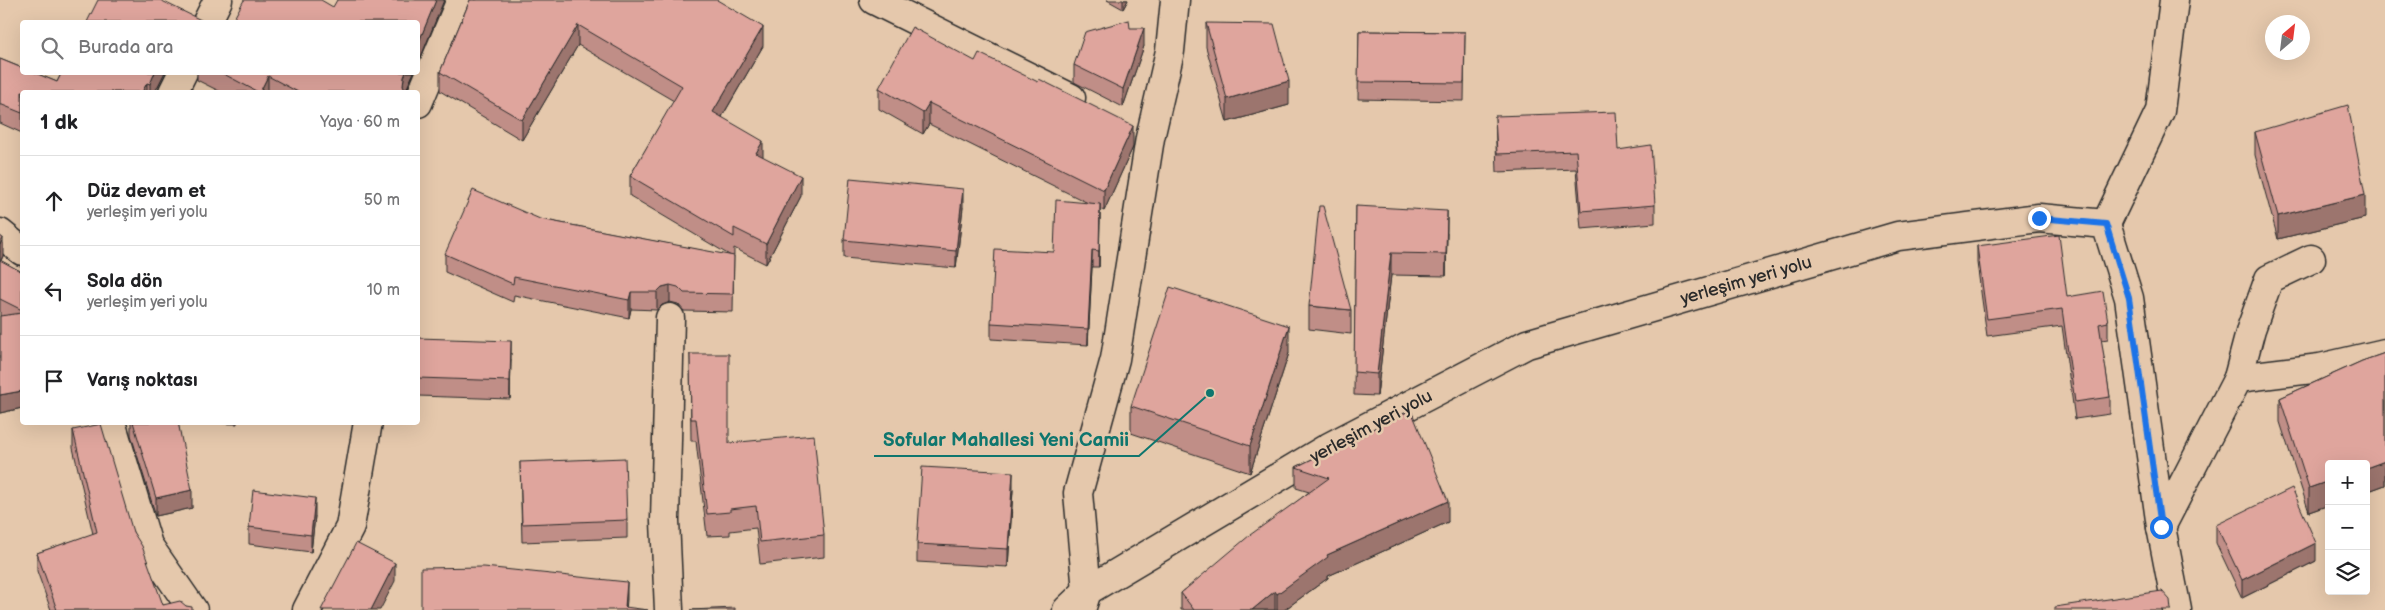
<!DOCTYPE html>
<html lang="tr">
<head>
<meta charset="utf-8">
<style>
  body { margin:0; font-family:"Balsamiq Sans",sans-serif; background:#f2f2f2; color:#202124 }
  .controls { position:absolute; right:15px; bottom:15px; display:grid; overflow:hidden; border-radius:5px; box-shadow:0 5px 20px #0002 }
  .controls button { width:45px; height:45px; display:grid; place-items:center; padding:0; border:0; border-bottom:1px solid #e0e0e0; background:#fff; color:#202124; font:25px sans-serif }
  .compass { position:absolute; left:2265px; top:15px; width:45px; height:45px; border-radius:50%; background:#fff; box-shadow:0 5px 20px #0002; rotate:28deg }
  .stop { position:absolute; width:15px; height:15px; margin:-11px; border:4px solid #1a73e8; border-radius:50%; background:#fff }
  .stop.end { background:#1a73e8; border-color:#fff; box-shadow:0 1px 5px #0008 }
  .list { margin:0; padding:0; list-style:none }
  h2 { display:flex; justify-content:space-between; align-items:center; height:65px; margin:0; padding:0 20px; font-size:21px }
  h2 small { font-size:16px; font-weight:400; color:#757577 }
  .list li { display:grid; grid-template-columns:32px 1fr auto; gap:15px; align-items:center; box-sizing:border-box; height:90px; padding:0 20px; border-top:1px solid #e0e0e0 }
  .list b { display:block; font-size:19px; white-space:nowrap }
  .list p { margin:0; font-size:16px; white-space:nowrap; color:#757577 }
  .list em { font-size:16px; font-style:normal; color:#757577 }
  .icon { flex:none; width:28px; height:28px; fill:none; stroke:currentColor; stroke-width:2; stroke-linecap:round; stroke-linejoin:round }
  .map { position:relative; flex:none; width:2385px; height:610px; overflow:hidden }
  .search { position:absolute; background:#fff; box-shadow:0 5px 20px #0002; left:20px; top:20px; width:400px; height:55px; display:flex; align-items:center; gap:12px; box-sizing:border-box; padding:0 18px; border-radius:5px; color:#757577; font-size:19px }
  .panel { position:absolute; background:#fff; box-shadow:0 5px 20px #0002; left:20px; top:90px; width:400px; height:335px; border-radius:5px }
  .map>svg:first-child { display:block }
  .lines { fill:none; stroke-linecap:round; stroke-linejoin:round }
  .street-casing { stroke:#2b2b2b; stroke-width:31 }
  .secondary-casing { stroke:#2b2b2b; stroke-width:31 }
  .street { stroke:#e5c8ac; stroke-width:28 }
  .secondary { stroke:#e5c8ac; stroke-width:28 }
  .wall { fill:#c08e87; stroke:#2b2b2b }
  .shaded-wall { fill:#9c746e; stroke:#2b2b2b }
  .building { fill:#dfa59d; stroke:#2b2b2b }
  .route { stroke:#1a73e8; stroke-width:6 }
  .labels { text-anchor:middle; stroke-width:5; stroke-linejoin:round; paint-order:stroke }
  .street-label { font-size:18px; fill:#2b2b2b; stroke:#e5c8ac }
  .leader { fill:none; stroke:#0f766e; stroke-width:2 }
  .callout-dot { fill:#0f766e; stroke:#e5c8ac; stroke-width:2 }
  .callout-label { font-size:19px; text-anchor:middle; font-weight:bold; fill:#0f766e; stroke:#e5c8ac; stroke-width:5; stroke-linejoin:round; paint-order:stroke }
</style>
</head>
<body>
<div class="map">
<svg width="2385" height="610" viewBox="0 0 2385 610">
  <rect width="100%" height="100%" fill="#e5c8ac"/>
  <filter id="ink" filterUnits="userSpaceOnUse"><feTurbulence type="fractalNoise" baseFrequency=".02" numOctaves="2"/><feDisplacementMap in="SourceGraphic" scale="10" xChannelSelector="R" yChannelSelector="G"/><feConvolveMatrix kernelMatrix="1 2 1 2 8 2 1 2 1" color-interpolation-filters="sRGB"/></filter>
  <g filter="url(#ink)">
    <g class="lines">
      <defs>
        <g id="street">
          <path d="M874,0L1071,98"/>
          <path d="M207,22L218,0"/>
          <path d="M173,92L183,72"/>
          <path d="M418,103L461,0"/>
          <path d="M2106,224L2160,111L2174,0"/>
          <path d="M0,233L22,251"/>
          <path d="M2238,378L2251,329L2269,279L2311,259"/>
          <path d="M111,422L148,545L193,610"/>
          <path d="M2161,527L2238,378L2320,368L2385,353"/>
          <path d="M307,610L350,527L368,422"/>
          <path d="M669,610L665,521L670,318"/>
          <path d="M1081,610L1087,591L1078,493L1115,359L1150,138L1170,51L1175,0"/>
        </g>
        <path id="secondary" d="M1067,610L1087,591L1329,447L1527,344L1898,236L2039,218L2106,224L2129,298L2161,527L2177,610"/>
      </defs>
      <use href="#street" class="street-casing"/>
      <use href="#secondary" class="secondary-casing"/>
      <use href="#street" class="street"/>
      <use href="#secondary" class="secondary"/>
    </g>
    <g class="wall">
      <path d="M470,0L763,46L722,117L763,157L801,196L766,264L734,248L733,312L684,311L678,304L670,302L662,305L657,310L631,309L629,318L514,295L513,302L445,272V254L540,219L731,256L630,196V176L674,101L578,45L522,140L440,91V72Z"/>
      <path d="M1107,0H1128L1123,9Z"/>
      <path d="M1206,23L1289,105L1227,122L1206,47Z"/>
      <path d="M1130,28L1144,46L1123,107L1074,82V65Z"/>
      <path d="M1359,31L1465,32L1464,101L1358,99Z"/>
      <path d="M0,59L57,82L62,72H165L155,92H22V133L0,123Z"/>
      <path d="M197,72H414L406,92H221L197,80Z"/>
      <path d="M879,88L1133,147L1104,211L1100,209L1099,267H1092L1088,345L991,339V323L1054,252L1088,203L929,124L923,134L879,109Z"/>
      <path d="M1495,116L1618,150L1655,205V223L1581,229L1576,169L1497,172Z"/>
      <path d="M2255,132L2365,218L2278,239L2255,155Z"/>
      <path d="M1356,206L1447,233L1446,276L1391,275L1377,396L1354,395Z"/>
      <path d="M963,207L956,268L844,258V240Z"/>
      <path d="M0,236L3,256L1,261L22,272V408L0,413Z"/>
      <path d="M1977,246L2067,297L2108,322V339L2101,340L2110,397V414L2075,419L2062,326L1987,336L1977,263Z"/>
      <path d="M1309,306L1351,310V334L1309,329Z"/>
      <path d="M418,338L511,359L510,399L418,396Z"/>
      <path d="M1289,353L1250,473L1131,433V406Z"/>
      <path d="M2385,353V485L2366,492V464H2329V505L2309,512L2280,422V398L2362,361Z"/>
      <path d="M690,354L729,443L824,535V557L760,564L756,528L730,531V535L707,536L696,441H691Z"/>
      <path d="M1411,410L1448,522L1328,576V578L1284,610H1181V593L1309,492L1296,488V467Z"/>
      <path d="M131,422H178L192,508L156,516L131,435Z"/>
      <path d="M178,422H237V424Z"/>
      <path d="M73,430L133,532L163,605L186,606L192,610H51L37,571V553L93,534L73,448Z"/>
      <path d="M520,462L627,520V538L522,542Z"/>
      <path d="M1013,490L1008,567L917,562V544Z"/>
      <path d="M315,516L311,552L249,544V527Z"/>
      <path d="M2216,525L2316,561L2242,598L2216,543Z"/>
    </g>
    <g class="shaded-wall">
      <path d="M436,0H444L418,64V44Z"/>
      <path d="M1123,0H1128L1123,9Z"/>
      <path d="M578,25V45L522,140V120Z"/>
      <path d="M763,27V46L713,132V112Z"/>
      <path d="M1144,28V46L1123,107V89Z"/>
      <path d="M155,72H165L155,92H150V84Z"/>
      <path d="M406,72H414L405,92L403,86L404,77Z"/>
      <path d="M268,76V92H260Z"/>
      <path d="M1289,81V105L1227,122V99Z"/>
      <path d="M147,83V92H142Z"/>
      <path d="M929,103V124L923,134V113Z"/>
      <path d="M1133,126V147L1104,211V190Z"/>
      <path d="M763,141V161L756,153Z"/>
      <path d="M801,176V196L766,264V244Z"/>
      <path d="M963,189V207L956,268V251Z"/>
      <path d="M2365,195V218L2278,239V216Z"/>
      <path d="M1100,204V220L1099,267V251Z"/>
      <path d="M1447,211V233L1446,276V254Z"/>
      <path d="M3,238V256L0,262V245Z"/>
      <path d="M1092,250V267L1088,345V329Z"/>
      <path d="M1391,253V275L1377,396V374Z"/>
      <path d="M670,285V302L662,305L657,310V292L662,287Z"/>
      <path d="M631,292V309L629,318V300Z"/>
      <path d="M1289,326V353L1250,473V446Z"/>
      <path d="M511,341V359L510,399V381Z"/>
      <path d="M22,391V408L0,413V395Z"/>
      <path d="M2385,461V485L2366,492V468Z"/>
      <path d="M1013,472V490L1008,567V549Z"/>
      <path d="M2329,481V505L2309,512V488Z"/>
      <path d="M192,490V508L156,516V498Z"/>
      <path d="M315,498V516L311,552V535Z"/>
      <path d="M1448,501V522L1328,576V578L1284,610H1277V594L1327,555Z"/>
      <path d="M2316,543V561L2242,598V580Z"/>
      <path d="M395,563V581L380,610H371Z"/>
      <path d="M627,582V600L626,610H625Z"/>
      <path d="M1275,591V610H1252Z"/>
    </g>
    <g class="building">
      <path d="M98,0H160L205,22H87Z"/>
      <path d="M244,0H321L333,7L337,0H436L418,44V22H232Z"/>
      <path d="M470,0H717L763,27L713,112L763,141L756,153L801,176L766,244L734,228V237L630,176L682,86L578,25L522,120L440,72Z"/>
      <path d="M1129,20L1130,28H1144L1123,89L1074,65L1085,32Z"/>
      <path d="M1206,23L1274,24L1289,81L1227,99Z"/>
      <path d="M912,27L975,61L979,53L1038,82L1039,79L1133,126L1104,190L929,103L923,113L879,88Z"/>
      <path d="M1359,31L1465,32L1464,83L1358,82Z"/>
      <path d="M0,59L22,68V72H33L57,82L62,72H155L150,84L147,83L142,92H22V113L0,104Z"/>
      <path d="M220,72H406L404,77L403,86L406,92H298L268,76L260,92H258Z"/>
      <path d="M2348,105L2365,195L2278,216L2255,132Z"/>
      <path d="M1616,112L1618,150L1651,145L1655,205L1581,211L1576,151L1497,154L1495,116Z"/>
      <path d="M850,178L963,189L956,251L844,240Z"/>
      <path d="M473,190L540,219L734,256L733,294L684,293L678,287L670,285L662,287L657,292H631L629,300L514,277L513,284L445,254Z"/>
      <path d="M1056,200L1100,204L1099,251L1092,250L1088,329L991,323L995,249L1054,252Z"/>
      <path d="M1319,206H1323L1351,310L1309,306Z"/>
      <path d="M1356,206L1447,211L1446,254L1391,253L1377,374L1354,372Z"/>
      <path d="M2059,235L2067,297L2103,291L2108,322L2099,324L2110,397L2075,402L2062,309L1987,319L1977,246Z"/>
      <path d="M0,236L3,238L0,245Z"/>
      <path d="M0,260L22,272V310L0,299Z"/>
      <path d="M1170,287L1289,326L1250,446L1131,406Z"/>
      <path d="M22,313V391L0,395V316Z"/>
      <path d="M418,338L511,341L510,381L418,378Z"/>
      <path d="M2385,353V461L2366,468V464H2329V481L2309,488L2280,398L2362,361Z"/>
      <path d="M690,354H729V443L814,435L824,535L760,542L756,506L730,509V512L707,514L696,419H691Z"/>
      <path d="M1411,410L1448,501L1327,555L1328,557L1277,594L1275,591L1252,610H1194L1181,593L1250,535L1329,478L1296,467Z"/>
      <path d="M133,422H178L192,490L156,498Z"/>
      <path d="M101,424L133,532L142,546L163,605L180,601L186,606L192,607V610H57L37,553L97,532L73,430Z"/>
      <path d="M625,458L627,520L522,524L520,462Z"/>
      <path d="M922,467L1013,472L1008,549L917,544Z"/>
      <path d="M2292,488L2316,543L2242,580L2216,525Z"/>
      <path d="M253,490L315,498L311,535L249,527Z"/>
      <path d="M356,543L395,563L371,610H321Z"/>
      <path d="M484,567L627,582L625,607L648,610H421V568Z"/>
      <path d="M2162,591L2170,600L2171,610H2055V607Z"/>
      <path d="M735,608V610H690Z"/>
    </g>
  </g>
  <g class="lines" filter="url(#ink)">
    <path class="route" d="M2039,218L2106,224L2129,298L2161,527"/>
  </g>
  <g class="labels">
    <g class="street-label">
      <text transform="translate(1746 280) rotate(-16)" y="6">yerleşim yeri yolu</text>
      <text transform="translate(1371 426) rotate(-28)" y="6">yerleşim yeri yolu</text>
    </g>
  </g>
  <path class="leader" d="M1210 393L1139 456H874"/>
  <circle class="callout-dot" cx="1210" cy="393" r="5"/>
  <g class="callout-label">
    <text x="1006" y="446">Sofular Mahallesi Yeni Camii</text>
  </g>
</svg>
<div class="controls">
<button>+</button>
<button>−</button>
<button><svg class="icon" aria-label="layers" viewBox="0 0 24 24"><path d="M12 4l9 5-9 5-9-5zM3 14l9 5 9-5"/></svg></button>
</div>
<svg class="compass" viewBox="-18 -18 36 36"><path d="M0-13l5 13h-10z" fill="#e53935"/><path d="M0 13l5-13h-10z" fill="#757577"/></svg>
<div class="stop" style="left:2161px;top:527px"></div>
<div class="stop end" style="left:2039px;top:218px"></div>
<div class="search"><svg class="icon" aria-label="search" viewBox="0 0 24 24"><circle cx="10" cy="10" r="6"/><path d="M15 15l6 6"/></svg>Burada ara</div>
<section class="panel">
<h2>1 dk<small>Yaya · 60 m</small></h2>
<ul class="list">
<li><svg class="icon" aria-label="ahead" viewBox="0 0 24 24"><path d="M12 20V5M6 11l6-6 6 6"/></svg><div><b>Düz devam et</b><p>yerleşim yeri yolu</p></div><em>50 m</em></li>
<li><svg class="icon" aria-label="left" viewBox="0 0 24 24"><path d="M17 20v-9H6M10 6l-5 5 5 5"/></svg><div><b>Sola dön</b><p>yerleşim yeri yolu</p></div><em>10 m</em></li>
<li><svg class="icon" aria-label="arrive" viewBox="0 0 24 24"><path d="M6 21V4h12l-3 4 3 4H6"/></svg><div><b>Varış noktası</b></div></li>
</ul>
</section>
</div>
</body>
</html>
